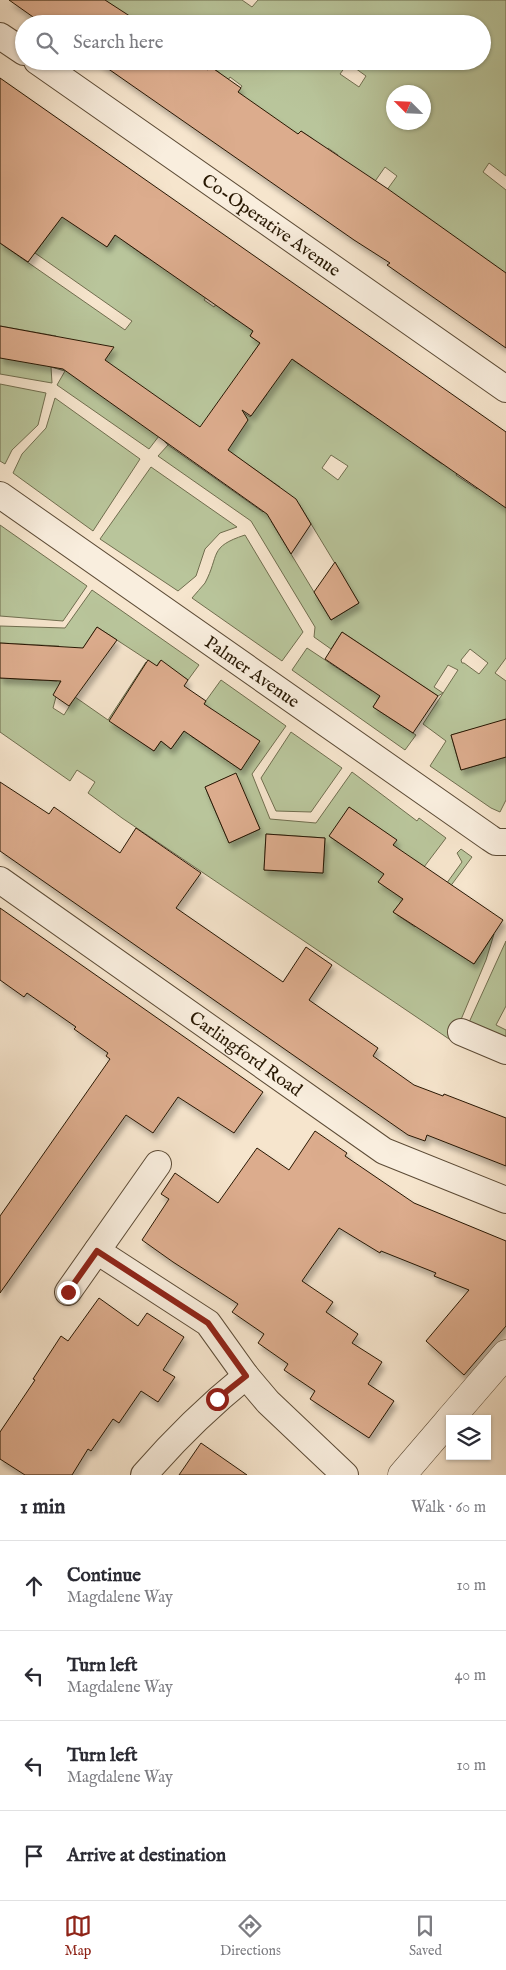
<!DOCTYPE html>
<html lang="en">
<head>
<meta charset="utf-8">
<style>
  body { margin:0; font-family:"IM FELL English",serif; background:#f2f2f3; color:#2b2b33 }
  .controls { position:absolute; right:15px; bottom:15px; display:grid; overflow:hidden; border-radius:0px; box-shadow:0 1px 4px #0004 }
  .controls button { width:45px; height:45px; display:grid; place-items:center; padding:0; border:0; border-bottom:1px solid #e1e1e2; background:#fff; color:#2b2b33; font:25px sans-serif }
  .compass { position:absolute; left:386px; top:85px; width:45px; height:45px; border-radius:50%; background:#fff; box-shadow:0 1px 4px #0004; rotate:294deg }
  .stop { position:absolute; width:15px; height:15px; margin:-11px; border:4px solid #8f2418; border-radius:50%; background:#fff }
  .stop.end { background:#8f2418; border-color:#fff; box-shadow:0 1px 5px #0008 }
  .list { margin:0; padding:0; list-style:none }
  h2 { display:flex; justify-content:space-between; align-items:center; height:65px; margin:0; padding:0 20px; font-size:21px }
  h2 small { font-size:16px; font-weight:400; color:#7c7c81 }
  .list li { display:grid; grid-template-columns:32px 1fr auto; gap:15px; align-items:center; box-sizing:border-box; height:90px; padding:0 20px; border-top:1px solid #e1e1e2 }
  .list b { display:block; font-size:19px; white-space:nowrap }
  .list p { margin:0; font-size:16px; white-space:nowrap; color:#7c7c81 }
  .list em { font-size:16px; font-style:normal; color:#7c7c81 }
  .icon { flex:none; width:28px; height:28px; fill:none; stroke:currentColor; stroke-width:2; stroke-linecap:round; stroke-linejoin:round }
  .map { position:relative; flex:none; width:506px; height:1475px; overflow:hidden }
  .search { position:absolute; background:#fff; box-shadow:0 1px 4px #0004; left:15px; right:15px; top:15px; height:55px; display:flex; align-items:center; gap:12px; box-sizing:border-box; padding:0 18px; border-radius:28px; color:#7c7c81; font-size:19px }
  .sheet { height:425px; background:#fff }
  nav { display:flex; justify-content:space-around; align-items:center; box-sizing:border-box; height:70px; border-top:1px solid #e1e1e2; background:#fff; font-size:14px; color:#7c7c81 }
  nav a { display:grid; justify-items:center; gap:2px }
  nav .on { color:#8f2418 }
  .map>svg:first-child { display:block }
  .green { fill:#b9c59b; stroke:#706e4f; fill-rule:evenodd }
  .building { fill:#dcac8d; stroke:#281803; filter:url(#shadow) }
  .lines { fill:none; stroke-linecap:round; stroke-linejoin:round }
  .minor-casing { stroke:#5c4b36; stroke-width:28 }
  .tertiary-casing { stroke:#5c4b36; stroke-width:29 }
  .minor { stroke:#f9eede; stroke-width:26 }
  .tertiary { stroke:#f9eede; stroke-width:28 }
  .route { stroke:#8f2418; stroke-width:6 }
  .labels { text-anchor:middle; stroke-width:5; stroke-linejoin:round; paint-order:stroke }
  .street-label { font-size:18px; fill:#281803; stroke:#f9eede }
</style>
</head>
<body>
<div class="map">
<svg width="506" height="1475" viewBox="0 0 506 1475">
  <defs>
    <filter id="shadow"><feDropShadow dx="3" dy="5.5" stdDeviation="2.5" flood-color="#0004"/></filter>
  </defs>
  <rect width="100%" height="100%" fill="#f6e5cd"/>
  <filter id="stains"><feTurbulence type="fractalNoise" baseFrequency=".004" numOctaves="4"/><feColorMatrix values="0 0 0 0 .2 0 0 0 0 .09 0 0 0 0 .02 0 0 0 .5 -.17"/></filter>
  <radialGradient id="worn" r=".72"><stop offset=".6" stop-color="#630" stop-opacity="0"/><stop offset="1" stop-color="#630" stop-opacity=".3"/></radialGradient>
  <g class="green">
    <path d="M105,0H242L252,7L258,0H506V176L489,163L483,172L506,190V274L379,201L397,176L385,167L371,187L334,161L338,155L328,148L316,164L313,139L301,131L298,135L230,104L242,86L230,77L221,91L212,85L220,73L203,61H482V24H142L130,16L124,24L115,7ZM348,63L366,76L359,87L340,74ZM394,92H424V122H394L393,106L390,104L394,99Z"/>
    <path d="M65,212L107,247L127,218L124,241L146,257L217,281L204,300L214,307L227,289L224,311L235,319L264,315L250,336L260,343L253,353L264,361L305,343L293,360L303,367L315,350L352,401L372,415L384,399L433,433L422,450L442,464L454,447L467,457L456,475L477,489L489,472L506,502V658L495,673L506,681V720L451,735L461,770L506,757V800L500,812L491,808L430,766L446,741L423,724L458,670L448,665L434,687L443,693L438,696L397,669L373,707L416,735L405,750L292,670L307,648L372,691L390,664L342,632L331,649L314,637L315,627L251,521L158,456L168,445L159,436L149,449L57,385L65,371L51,367L52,383L0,374V358L56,336L0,326V243L125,330L132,321L35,253ZM267,394L250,417L222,397ZM185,421L280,487L263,512L168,445ZM331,455L348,466L338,480L322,468ZM299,504L359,603L331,620L271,521ZM470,649L488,663L479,674L464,663H462L461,660Z"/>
    <path d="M0,384L46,393L38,425L12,450L5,464L0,461Z"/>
    <path d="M55,398L140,459L93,531L13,473L22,454L46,428Z"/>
    <path d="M151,467L237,527L220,533L205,549L196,576L178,591L100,539Z"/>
    <path d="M0,525L87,586L63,621L0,616Z"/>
    <path d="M245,535L303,632L282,661L192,598C196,593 201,588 205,583C220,555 208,547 245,535Z"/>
    <path d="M92,590L199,665L188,680L160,661L116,725L154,751L161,741L171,749L221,680L286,726L252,774L270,819L316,823L352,772L417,821L419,818L446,838L424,867L400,851L379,882L403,899L393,912L415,927L462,862L457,853L461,849L472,857L444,895L432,937L474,964L494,934L486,960L452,1041L122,818L88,793L95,782L77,770L70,781L0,732V678L57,681L59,646L0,643V626L65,628ZM97,627L152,663L150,666L146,662L108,720L75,697L64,715L53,708L60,682L74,651L79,654ZM210,708L241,770L191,736ZM235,774L260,829L229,843L205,787ZM349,807L396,840L377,868L330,837ZM266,834L325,838L323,873L264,870Z"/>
    <path d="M291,732L342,768L311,812L276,811L261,778Z"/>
    <path d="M506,941V1006L496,1025L506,1030V1045L466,1029Z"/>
  </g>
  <g class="building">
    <path d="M9,0H105L142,24H43Z"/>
    <path d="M97,61H195L208,70L211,67L241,88L238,92L298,134L301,131L388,189L506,273V348L387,265L390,263L354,240Z"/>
    <path d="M0,78L506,432V508L292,359L251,416L242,410L248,420L228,450L296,499L311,524L291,554L267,514L63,369L0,358V326L114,347L105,360L200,427L260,343L250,336L253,331L115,235L107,247L62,217L28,262L0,243Z"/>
    <path d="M335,562L359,603L331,620L314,592Z"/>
    <path d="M97,627L117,640L69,706L53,695L61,681L0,678V643L83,648Z"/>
    <path d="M342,632L438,696L413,733L373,707L380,696L325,659Z"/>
    <path d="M148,660L157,666L161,660L188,680L184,686L206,701L204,704L260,741L241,770L184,731L171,749L161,741L154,751L109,721Z"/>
    <path d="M506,719V757L461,770L451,735Z"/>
    <path d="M236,773L260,829L229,843L205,787Z"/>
    <path d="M0,782L49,814L54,807L120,853L136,828L201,873L176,908L283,982L306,947L332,965L309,1000L378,1048L373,1056L414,1085L443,1096L444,1094L506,1118V1166L427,1135L425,1141L408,1135L0,851Z"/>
    <path d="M349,807L397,840L393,845L503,920L474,964L393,912L403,899L378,882L384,874L329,836Z"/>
    <path d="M266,834L325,838L323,873L264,870Z"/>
    <path d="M0,908L263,1092L234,1133L178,1097L153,1133L126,1115L0,1293V1216L110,1059L106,1056L108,1053L74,1029L76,1027L27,993L24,997L0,980Z"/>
    <path d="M315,1131L347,1153L345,1156L414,1203L506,1241V1326L464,1375L426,1341L469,1290L434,1276L436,1273L381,1251L380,1253L339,1228L302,1281L333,1302L326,1312L358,1334L352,1343L382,1362L368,1384L394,1401L369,1438L310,1399L315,1391L284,1370L288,1364L258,1343L264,1334L232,1312L238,1304L173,1262L142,1240L169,1199L161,1194L175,1173L218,1203L257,1148L289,1170Z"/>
    <path d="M99,1298L138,1326L147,1313L184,1337L163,1370L175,1377L158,1402L141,1391L119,1423L113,1419L91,1451L88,1449L72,1475H25L0,1459V1432L35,1380L33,1379L61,1336L68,1341Z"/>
    <path d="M201,1443L247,1475H179Z"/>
  </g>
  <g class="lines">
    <defs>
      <g id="minor">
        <path d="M0,36L24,52"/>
        <path id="s1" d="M37,61L506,389"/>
        <path id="s2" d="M0,495L490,838L496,842H506"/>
        <path id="s3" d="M0,880L384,1151L506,1200"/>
        <path d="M461,1032L506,1051"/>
        <path d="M97,1251L208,1323L246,1376L268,1402L345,1475"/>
        <path d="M68,1292L158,1164"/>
        <path d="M144,1475C175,1439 209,1406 246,1376"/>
      </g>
      <g id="tertiary">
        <path d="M450,1419L506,1354"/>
        <path d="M402,1475L450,1419"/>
      </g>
    </defs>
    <use href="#minor" class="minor-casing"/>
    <use href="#tertiary" class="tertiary-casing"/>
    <use href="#minor" class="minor"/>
    <use href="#tertiary" class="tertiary"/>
  </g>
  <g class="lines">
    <path class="route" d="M68,1292L97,1251L208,1323L246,1376L217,1399"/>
  </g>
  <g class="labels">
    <g class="street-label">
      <text dy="6" stroke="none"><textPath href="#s1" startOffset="286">Co-Operative Avenue</textPath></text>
      <text dy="6" stroke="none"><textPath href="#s2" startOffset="308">Palmer Avenue</textPath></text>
      <text dy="6" stroke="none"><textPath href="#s3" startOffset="301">Carlingford Road</textPath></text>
    </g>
  </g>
  <rect width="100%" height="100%" filter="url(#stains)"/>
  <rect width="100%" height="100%" fill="url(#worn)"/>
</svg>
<div class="controls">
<button><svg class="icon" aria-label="layers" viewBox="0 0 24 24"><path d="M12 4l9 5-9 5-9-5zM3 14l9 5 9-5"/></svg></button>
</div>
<svg class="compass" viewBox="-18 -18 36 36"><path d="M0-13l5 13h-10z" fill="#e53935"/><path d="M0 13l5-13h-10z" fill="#7c7c81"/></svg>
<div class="stop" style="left:217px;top:1399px"></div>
<div class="stop end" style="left:68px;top:1292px"></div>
<div class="search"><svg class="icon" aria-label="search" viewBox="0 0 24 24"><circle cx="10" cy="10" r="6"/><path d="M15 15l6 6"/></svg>Search here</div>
</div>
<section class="sheet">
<h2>1 min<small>Walk · 60 m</small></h2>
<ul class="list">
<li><svg class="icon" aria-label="ahead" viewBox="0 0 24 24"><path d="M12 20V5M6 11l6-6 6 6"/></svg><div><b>Continue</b><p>Magdalene Way</p></div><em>10 m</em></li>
<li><svg class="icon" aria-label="left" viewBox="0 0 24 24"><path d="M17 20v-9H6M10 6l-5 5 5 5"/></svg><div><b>Turn left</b><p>Magdalene Way</p></div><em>40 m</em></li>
<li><svg class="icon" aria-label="left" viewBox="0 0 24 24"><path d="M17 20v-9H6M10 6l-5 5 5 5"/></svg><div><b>Turn left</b><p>Magdalene Way</p></div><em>10 m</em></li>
<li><svg class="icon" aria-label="arrive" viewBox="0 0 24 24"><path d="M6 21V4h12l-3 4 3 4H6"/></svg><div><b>Arrive at destination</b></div></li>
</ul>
</section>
<nav>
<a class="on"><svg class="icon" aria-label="map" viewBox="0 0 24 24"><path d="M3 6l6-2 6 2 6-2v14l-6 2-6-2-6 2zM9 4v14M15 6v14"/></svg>Map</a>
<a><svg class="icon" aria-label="directions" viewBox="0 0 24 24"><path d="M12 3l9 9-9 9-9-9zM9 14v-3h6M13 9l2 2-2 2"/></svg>Directions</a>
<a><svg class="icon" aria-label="saved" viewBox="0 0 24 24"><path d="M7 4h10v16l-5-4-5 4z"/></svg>Saved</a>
</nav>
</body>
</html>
